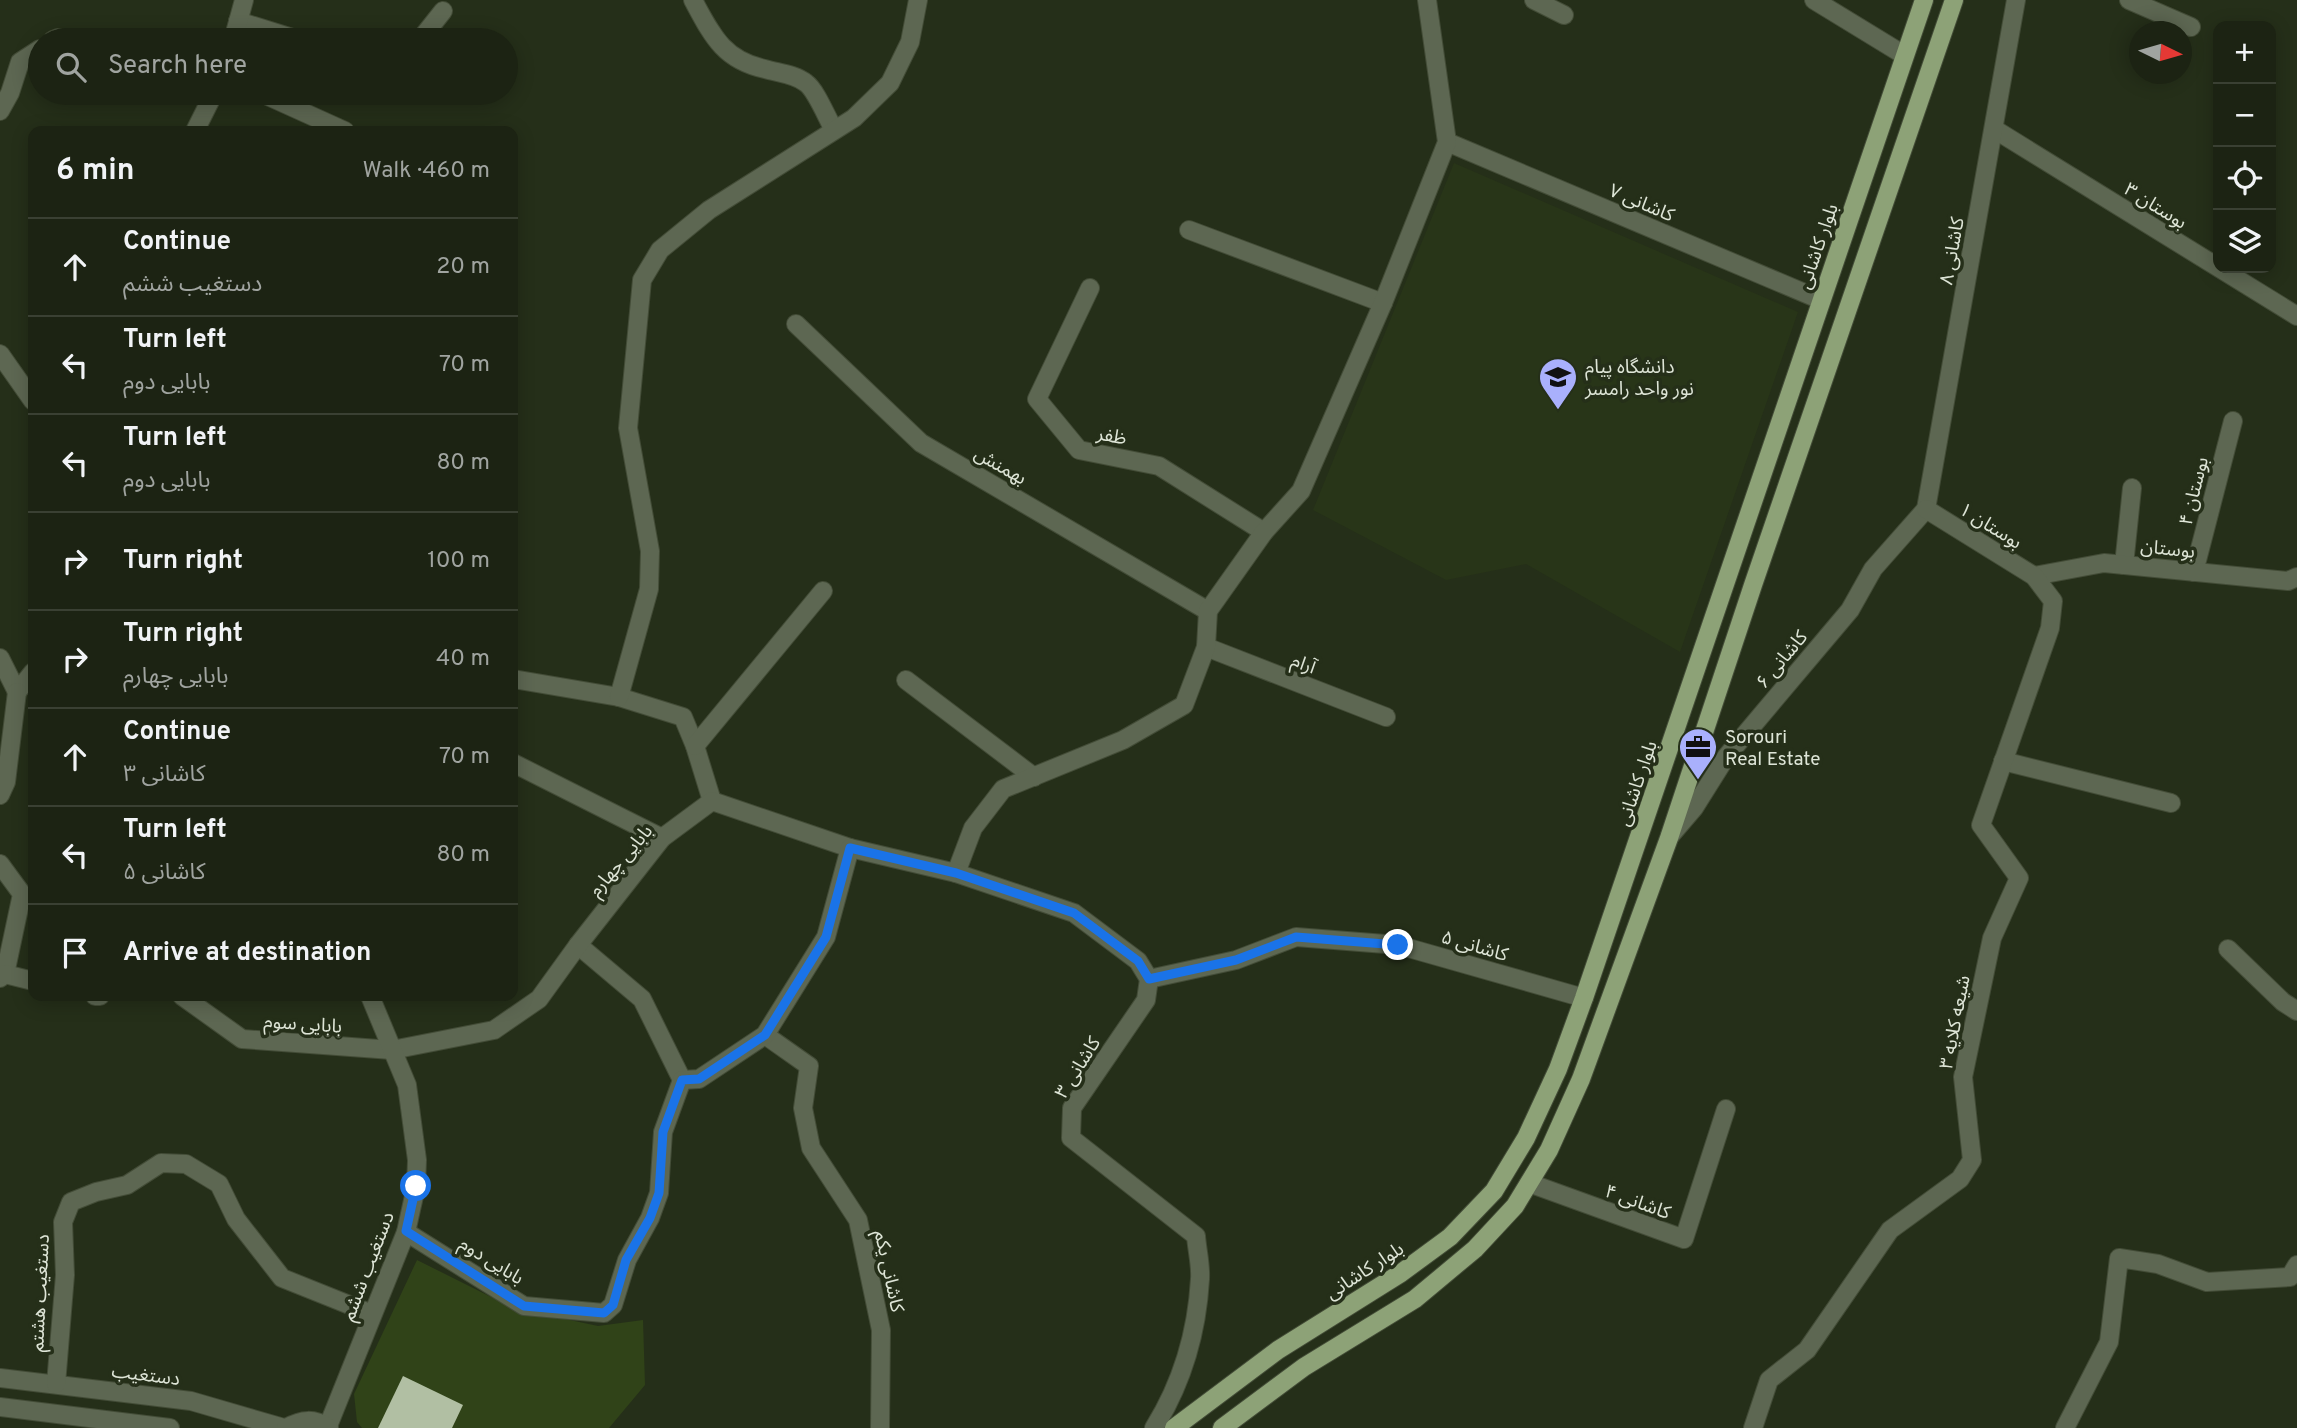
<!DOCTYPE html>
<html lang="en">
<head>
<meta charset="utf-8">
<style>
  body { margin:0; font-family:Overpass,"Noto Sans Arabic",sans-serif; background:#252b1c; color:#f1f3f6 }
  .controls { position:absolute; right:21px; top:21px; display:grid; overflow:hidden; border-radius:14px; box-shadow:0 4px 18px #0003 }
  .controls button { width:63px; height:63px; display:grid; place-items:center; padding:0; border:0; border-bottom:2px solid #3a4033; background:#1c2313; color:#f1f3f6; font:35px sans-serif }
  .compass { position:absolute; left:2129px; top:21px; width:63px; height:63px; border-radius:50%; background:#1c2313; box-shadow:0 4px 18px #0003; rotate:95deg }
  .stop { position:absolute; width:21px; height:21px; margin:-16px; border:5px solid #1a73e8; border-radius:50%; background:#fff }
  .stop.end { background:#1a73e8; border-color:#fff; box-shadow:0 2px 7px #0008 }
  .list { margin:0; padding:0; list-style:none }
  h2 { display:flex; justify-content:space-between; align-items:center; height:91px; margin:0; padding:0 28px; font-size:30px }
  h2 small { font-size:23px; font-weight:400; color:#a0a4a0 }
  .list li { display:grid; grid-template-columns:46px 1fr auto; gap:21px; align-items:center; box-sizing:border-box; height:98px; padding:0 28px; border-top:2px solid #3a4033 }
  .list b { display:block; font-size:26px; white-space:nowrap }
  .list p { margin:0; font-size:23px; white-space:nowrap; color:#a0a4a0 }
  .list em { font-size:23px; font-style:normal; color:#a0a4a0 }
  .icon { flex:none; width:38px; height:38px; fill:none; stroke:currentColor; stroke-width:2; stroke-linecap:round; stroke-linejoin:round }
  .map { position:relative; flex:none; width:2297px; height:1428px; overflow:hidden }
  .search { position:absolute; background:#1c2313; box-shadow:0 4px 18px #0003; left:28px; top:28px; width:490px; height:77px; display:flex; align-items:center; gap:18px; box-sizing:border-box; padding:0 24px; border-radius:38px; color:#a0a4a0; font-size:26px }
  .panel { position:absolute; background:#1c2313; box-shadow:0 4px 18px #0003; left:28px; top:126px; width:490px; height:875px; border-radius:14px }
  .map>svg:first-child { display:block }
  .built { fill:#283518 }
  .green { fill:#304318 }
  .building { fill:#b1bfa3 }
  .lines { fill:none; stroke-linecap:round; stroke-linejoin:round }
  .minor-casing { stroke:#434c37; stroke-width:20 }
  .major-casing { stroke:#434c37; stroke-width:20 }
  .minor { stroke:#5d6752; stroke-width:18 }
  .major { stroke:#8da277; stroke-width:18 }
  .route { stroke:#1a73e8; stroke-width:9 }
  .labels { text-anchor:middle; stroke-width:7; stroke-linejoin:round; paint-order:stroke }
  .street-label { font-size:19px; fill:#dee5d7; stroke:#252f19 }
  .poi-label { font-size:19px; fill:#dee5d7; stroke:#252f19; text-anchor:start }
</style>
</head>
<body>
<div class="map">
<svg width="2297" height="1428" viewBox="0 0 2297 1428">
  <rect width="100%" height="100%" fill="#252f19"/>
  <path class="built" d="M1454,163L1798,312L1680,652L1526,564L1446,580L1313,510Z"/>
  <path class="green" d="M417,1260L513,1308L598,1326L643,1320L645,1385L609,1428H362L357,1422L354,1394Z"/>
  <path class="building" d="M403,1376L463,1405L452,1428H378Z"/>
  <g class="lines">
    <defs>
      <g id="minor">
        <path d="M693,0C712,35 723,60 765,69C778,73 795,74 806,83C816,90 827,118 834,130"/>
        <path d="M1534,0L1564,15"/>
        <path d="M1814,0L1904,55"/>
        <path d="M2129,0L2191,27"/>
        <path d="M238,21L299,40"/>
        <path d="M53,40L58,38"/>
        <path d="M233,40L244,0"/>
        <path d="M420,40L443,11"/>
        <path d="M261,93L345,131"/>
        <path d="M0,111L10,93L20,62L40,49"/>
        <path d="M1994,129L2297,316"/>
        <path d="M195,131L214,93"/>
        <path d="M1447,142L1821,300"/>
        <path d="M1189,230L1383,303"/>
        <path d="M1090,288L1037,399L1079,450L1159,466L1264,532"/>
        <path d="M796,324L921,443L1208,611"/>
        <path d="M0,354L33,401"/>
        <path d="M1926,509L2016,0"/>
        <path d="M2124,565L2132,488"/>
        <path d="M2194,572L2233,421"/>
        <path d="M2034,576L2104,563L2288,581L2297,577"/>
        <path d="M1206,647L1386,717"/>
        <path d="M0,658L17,692"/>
        <path d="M513,679L619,697L683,717L695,746L712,801"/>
        <path d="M906,680L1034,777"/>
        <path d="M17,692L33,672"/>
        <path d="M619,697L649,589L650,551L628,428L642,280L660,250L709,210L854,118L890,83L910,42L918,0"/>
        <path d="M695,746L823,591"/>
        <path d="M2003,761L2171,803"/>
        <path d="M513,763L662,838"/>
        <path d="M0,795L6,782L17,692"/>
        <path d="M1670,836L1694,808L1726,757L1850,610L1873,569L1926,509"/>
        <path d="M0,864L22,894L5,974L0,978"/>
        <path d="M956,873L973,828L1003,789L1123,740L1184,705L1206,647L1208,611L1264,532L1301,491L1383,303L1447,142L1427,0"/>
        <path d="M578,945L642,999L682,1080"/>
        <path d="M2228,949L2283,1002L2297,1011"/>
        <path d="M5,974L33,981"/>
        <path d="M1149,979L1236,960L1296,937L1398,945L1584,998"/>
        <path d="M95,996H100"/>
        <path d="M182,996L242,1039L392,1050L494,1030L539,999L578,945L662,838L712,801L850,848L956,873L1074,913L1138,961L1149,979L1146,1000L1072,1108L1071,1138L1196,1236C1197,1250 1201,1265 1200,1279C1197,1332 1182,1383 1154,1428"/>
        <path d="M765,1035L809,1066L803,1108L811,1148L858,1220L881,1330L880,1428"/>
        <path d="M682,1080L699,1079L765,1035L826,937L850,848"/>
        <path d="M1529,1183L1684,1239L1726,1109"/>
        <path d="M406,1232L524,1306L604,1313L613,1305L627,1260L650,1218L659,1193L663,1132L682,1080"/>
        <path d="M0,1378L191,1401L284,1428"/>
        <path d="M56,1384L65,1275L63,1222L71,1202L96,1192L127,1185L161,1163L186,1164L219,1184L236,1219L282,1278L372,1314"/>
        <path d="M0,1407L170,1428"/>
        <path d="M328,1426L406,1232L416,1187L417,1160L407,1085L370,996"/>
        <path d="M286,1428C302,1419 314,1418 329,1428"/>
        <path d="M1753,1428L1769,1380L1807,1350L1890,1230L1960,1179L1972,1160L1963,1077L1992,938L2019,878L1981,825L2050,628L2053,601L2034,576L1926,509"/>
        <path d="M2065,1428L2109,1342L2119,1258L2158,1264L2207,1282L2290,1277L2297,1265"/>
      </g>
      <g id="major">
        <path d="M1174,1428L1278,1350L1401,1273L1450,1237L1494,1191L1526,1138L1558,1069L1584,998L1924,0"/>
        <path d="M1222,1428L1304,1367L1415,1299L1475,1249L1515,1206L1549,1150L1581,1079L1669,838L1753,585L1954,0"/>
      </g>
    </defs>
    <use href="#minor" class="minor-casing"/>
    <use href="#major" class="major-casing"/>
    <use href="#minor" class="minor"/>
    <use href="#major" class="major"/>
  </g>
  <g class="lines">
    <path class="route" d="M416,1186L406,1231L524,1306L604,1313L613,1305L626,1260L650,1218L659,1193L663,1132L682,1080L699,1079L765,1035L826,937L850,848L956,873L1074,913L1138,961L1149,979L1236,960L1296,937L1398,945"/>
  </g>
  <defs>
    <symbol id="university-pin" viewBox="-11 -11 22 30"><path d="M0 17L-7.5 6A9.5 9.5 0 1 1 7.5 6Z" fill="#a9b0fc" stroke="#252f19"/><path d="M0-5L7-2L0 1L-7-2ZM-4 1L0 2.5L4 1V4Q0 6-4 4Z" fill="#111"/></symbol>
    <symbol id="office-pin" viewBox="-11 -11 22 30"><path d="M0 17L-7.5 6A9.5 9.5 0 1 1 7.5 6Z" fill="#a9b0fc" stroke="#252f19"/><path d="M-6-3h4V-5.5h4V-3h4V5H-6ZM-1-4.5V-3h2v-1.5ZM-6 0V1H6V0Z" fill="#111"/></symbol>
  </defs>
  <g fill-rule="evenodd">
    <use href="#university-pin" x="1536" y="355" width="44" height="60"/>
    <use href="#office-pin" x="1676" y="725" width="44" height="60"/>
  </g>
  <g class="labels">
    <g class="street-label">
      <text transform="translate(1642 202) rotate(23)" y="7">کاشانی ۷</text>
      <text transform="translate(2156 205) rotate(32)" y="7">بوستان ۳</text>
      <text transform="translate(1817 246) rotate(-71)" y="7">بلوار کاشانی</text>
      <text transform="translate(1951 251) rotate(-80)" y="7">کاشانی ۸</text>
      <text transform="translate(1112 435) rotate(11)" y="7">ظفر</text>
      <text transform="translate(1001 465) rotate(30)" y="7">بهمنش</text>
      <text transform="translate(2193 491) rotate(-76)" y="7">بوستان ۴</text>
      <text transform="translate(1991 525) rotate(32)" y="7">بوستان ۱</text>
      <text transform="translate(2168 548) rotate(6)" y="7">بوستان</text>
      <text transform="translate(1781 659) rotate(-50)" y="7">کاشانی ۶</text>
      <text transform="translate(1304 663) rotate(21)" y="7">آرام</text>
      <text transform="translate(1636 783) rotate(-71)" y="7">بلوار کاشانی</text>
      <text transform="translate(620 860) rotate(-50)" y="7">بابایی چهارم</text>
      <text transform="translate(1475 945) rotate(16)" y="7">کاشانی ۵</text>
      <text transform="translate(1954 1022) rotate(-79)" y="7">شیعه کلایه ۳</text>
      <text transform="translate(303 1023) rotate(4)" y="7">بابایی سوم</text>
      <text transform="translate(1077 1067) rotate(-58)" y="7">کاشانی ۳</text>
      <text transform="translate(1638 1201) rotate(20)" y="7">کاشانی ۴</text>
      <text transform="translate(492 1260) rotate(32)" y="7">بابایی دوم</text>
      <text transform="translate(367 1266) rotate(-69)" y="7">دستغیب ششم</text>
      <text transform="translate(1364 1270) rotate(-33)" y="7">بلوار کاشانی</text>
      <text transform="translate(890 1271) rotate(78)" y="7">کاشانی یکم</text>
      <text transform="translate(39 1293) rotate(-87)" y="7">دستغیب هشتم</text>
      <text transform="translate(146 1374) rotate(7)" y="7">دستغیب</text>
    </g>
    <g class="poi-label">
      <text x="1585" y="373">دانشگاه پیام<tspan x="1585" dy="22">نور واحد رامسر</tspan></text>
      <text x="1725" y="743">Sorouri<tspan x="1725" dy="22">Real Estate</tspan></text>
    </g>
  </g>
</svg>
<div class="controls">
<button>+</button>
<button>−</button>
<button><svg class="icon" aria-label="locate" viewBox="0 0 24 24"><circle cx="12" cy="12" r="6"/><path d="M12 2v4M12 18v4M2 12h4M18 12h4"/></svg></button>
<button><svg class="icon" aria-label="layers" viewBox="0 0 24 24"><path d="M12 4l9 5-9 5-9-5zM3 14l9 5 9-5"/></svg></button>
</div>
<svg class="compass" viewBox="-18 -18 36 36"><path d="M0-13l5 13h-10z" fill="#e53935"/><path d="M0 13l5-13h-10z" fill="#a0a4a0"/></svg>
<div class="stop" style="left:416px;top:1186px"></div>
<div class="stop end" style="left:1398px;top:945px"></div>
<div class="search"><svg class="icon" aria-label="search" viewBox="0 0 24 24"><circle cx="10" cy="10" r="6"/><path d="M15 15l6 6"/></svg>Search here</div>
<section class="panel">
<h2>6 min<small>Walk · 460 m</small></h2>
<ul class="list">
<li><svg class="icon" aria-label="ahead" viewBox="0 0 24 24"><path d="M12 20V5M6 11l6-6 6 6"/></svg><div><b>Continue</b><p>دستغیب ششم</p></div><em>20 m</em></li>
<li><svg class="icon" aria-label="left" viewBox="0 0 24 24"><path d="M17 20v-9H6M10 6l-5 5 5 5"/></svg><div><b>Turn left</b><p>بابایی دوم</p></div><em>70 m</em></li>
<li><svg class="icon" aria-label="left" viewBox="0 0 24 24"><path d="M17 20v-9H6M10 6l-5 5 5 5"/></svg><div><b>Turn left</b><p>بابایی دوم</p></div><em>80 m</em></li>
<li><svg class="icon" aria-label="right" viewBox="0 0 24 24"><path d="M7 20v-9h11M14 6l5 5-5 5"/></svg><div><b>Turn right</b></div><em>100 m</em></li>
<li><svg class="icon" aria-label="right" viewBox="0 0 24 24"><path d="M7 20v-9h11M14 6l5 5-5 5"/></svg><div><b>Turn right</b><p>بابایی چهارم</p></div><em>40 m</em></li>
<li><svg class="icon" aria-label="ahead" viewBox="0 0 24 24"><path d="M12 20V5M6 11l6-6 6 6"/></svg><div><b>Continue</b><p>کاشانی ۳</p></div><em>70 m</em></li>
<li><svg class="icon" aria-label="left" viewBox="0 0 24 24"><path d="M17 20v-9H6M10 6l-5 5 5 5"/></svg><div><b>Turn left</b><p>کاشانی ۵</p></div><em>80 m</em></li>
<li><svg class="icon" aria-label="arrive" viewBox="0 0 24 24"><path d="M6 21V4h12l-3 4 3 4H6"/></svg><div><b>Arrive at destination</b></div></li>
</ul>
</section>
</div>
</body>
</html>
